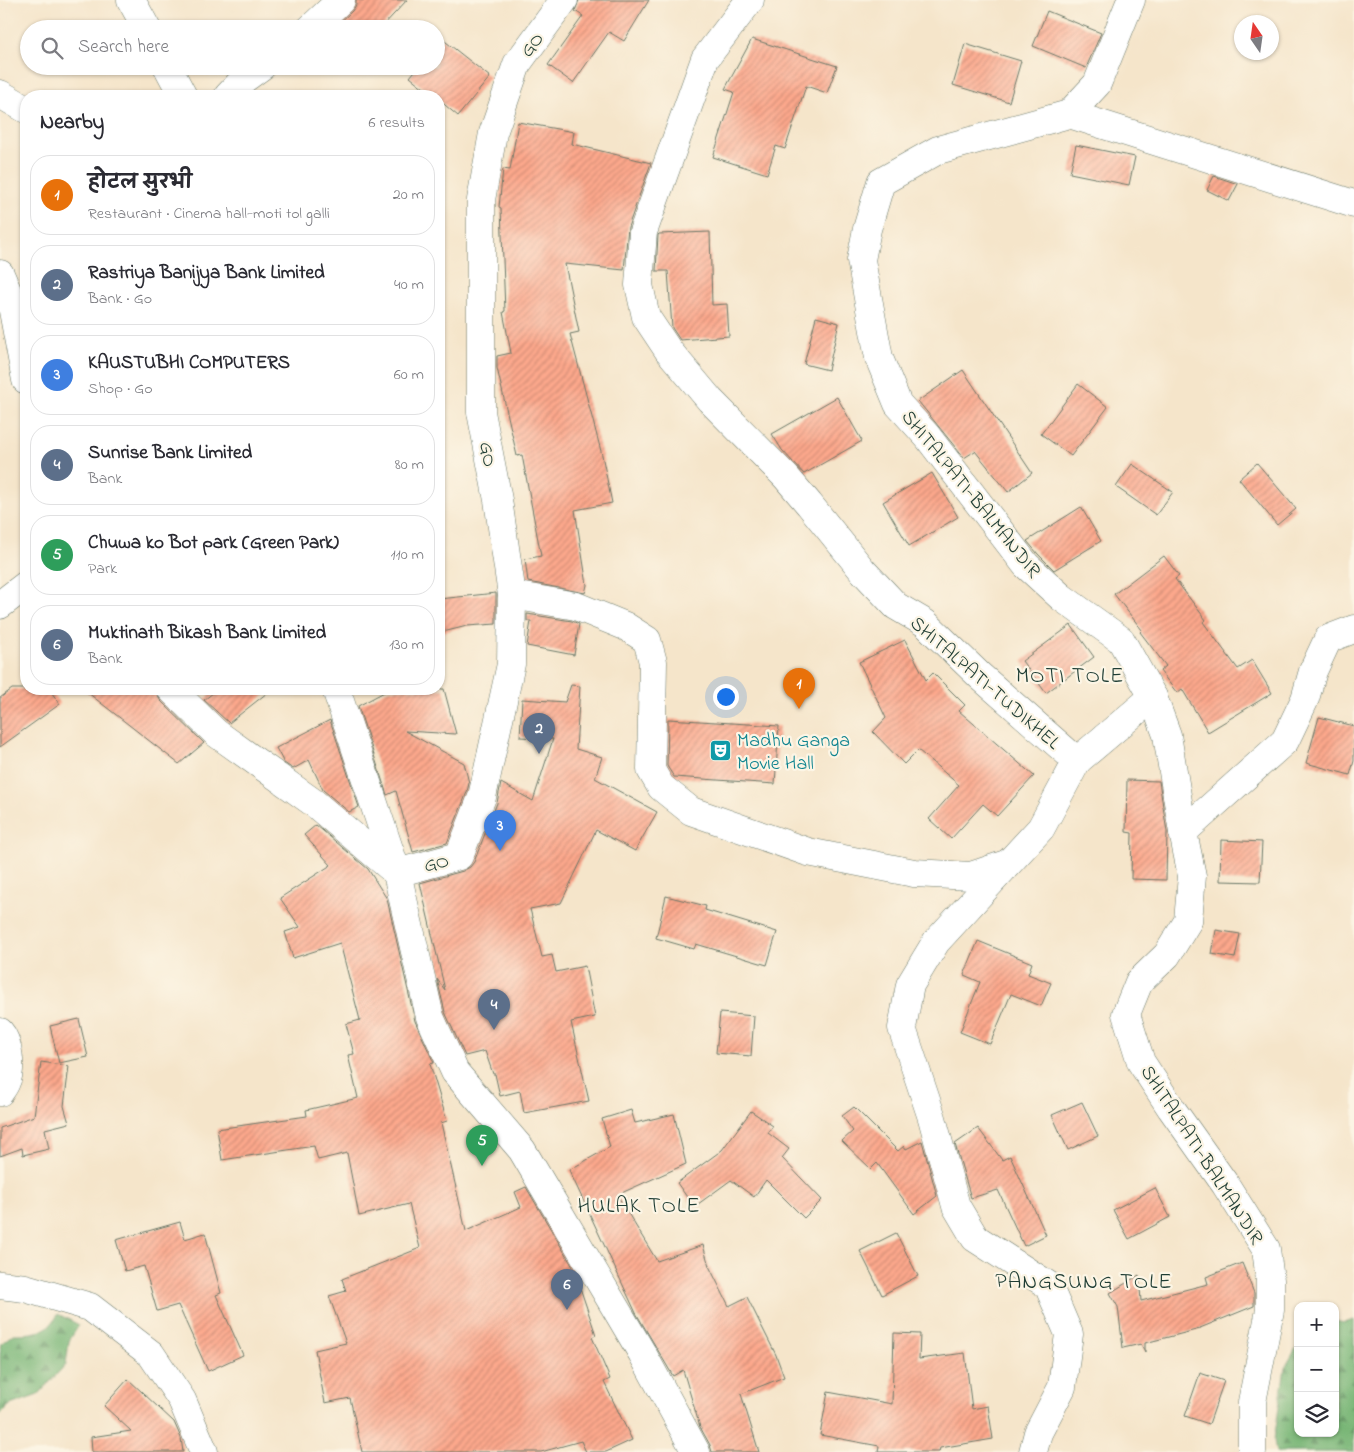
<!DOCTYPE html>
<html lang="en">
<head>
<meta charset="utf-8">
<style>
  body { margin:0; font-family:"Indie Flower","Playpen Sans Deva",sans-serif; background:#f7f7f7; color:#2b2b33 }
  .controls { position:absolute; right:15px; bottom:15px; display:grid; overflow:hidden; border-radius:10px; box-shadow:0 1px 4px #0004 }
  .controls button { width:45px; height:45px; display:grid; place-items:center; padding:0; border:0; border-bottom:1px solid #e1e1e2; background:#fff; color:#2b2b33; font:25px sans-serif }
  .compass { position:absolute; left:1234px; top:15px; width:45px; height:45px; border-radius:50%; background:#fff; box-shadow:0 1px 4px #0004; rotate:347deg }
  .you { position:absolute; left:725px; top:696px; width:18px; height:18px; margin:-12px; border:4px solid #fff; border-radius:50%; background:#1a73e8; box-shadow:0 0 0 8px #1a73e833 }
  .badge { display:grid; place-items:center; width:32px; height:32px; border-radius:50%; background:#7c3aed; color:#fff; font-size:16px; font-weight:700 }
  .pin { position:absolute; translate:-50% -41px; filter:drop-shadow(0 1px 2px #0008) }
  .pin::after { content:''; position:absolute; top:26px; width:18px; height:15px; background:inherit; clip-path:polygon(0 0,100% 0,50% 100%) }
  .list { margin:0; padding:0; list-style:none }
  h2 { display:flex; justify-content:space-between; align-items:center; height:65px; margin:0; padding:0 20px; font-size:21px }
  h2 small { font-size:16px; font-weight:400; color:#7c7c81 }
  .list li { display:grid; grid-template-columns:32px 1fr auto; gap:15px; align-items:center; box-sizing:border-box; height:80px; margin:0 10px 10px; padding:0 10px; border:1px solid #e1e1e2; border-radius:20px }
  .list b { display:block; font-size:19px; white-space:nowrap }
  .list p { margin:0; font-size:16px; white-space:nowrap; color:#7c7c81 }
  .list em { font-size:16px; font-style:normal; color:#7c7c81 }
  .icon { flex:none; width:28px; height:28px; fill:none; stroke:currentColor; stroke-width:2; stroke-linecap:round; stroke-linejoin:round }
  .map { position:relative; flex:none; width:1354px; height:1452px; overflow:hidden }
  .search { position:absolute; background:#fff; box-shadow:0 1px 4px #0004; left:20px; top:20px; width:425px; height:55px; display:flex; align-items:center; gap:12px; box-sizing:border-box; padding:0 18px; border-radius:28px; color:#7c7c81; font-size:19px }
  .panel { position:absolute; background:#fff; box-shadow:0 1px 4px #0004; left:20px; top:90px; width:425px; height:605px; border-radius:20px }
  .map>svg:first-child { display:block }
  .forest { fill:url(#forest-firs); stroke:#4c7a55 }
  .building { fill:url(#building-hatch) }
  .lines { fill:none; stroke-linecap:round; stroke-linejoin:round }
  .minor-casing { stroke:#6a7868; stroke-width:29 }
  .primary-casing { stroke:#6a7868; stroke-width:29 }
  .minor { stroke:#fff; stroke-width:28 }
  .primary { stroke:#fff; stroke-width:28 }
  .labels { text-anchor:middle; stroke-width:4.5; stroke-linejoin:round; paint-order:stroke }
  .street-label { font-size:20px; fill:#1f3d34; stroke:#fcf5e5 }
  .culture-label { font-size:20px; fill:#0d838f; stroke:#fcf5e5; text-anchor:start }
  .quarter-label { font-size:22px; letter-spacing:1px; fill:#1f3d34; stroke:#fcf5e5 }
</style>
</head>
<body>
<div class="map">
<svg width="1354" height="1452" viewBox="0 0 1354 1452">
  <defs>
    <pattern id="forest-firs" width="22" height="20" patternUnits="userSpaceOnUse" patternTransform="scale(1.25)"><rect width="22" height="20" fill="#78b676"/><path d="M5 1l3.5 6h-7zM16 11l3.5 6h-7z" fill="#629562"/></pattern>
    <pattern id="building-hatch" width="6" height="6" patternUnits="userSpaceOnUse" patternTransform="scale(1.25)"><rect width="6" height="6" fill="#fda88c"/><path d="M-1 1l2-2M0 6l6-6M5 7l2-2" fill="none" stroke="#cc8a73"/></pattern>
  </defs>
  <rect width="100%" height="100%" fill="#fcf5e5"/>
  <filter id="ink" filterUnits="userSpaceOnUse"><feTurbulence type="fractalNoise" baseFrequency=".02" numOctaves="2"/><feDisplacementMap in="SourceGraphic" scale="10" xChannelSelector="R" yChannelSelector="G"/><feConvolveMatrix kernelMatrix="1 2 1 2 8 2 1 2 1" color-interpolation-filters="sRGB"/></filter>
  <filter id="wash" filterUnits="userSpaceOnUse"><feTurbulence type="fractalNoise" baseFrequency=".0096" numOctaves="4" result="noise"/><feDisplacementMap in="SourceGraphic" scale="20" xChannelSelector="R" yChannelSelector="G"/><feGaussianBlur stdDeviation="1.12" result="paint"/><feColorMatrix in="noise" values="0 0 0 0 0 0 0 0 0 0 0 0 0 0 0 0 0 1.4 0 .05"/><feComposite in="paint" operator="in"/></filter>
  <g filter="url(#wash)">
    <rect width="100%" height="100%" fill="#f5e5ca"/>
    <g class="forest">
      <path d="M58,1314L79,1325L69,1341L66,1364L38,1395L10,1405L0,1415V1354L2,1343L13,1334C32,1334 49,1333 58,1314Z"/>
      <path d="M1354,1320V1452H1276L1274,1440L1285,1368L1298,1345V1433H1335V1321L1344,1323Z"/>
    </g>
    <g id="blocks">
      <g class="building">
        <path d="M356,0H407L381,28L382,29H333L352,11L356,5Z"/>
        <path d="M579,0H649L624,41L609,32L573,83L548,65L583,16L575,11Z"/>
        <path d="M1047,11L1101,33L1086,68L1033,46Z"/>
        <path d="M441,38L490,77L458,116L439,100V96H434L410,77L419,66H436V45Z"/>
        <path d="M752,39L837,66L827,93L806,86L785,149L776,146L767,174L713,157L734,92L725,89Z"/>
        <path d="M965,44L1021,61L1009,102L953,85Z"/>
        <path d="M518,122L574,132L572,144L651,163L628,227L624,270L565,264L579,332L570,334L602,455L612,503L575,510L587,585L585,593L528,582L525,559L541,556L522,455L517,456L497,368V356L511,353L503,312L505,311L501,208L499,207L503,169L510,170Z"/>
        <path d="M1076,145L1135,157L1129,185L1070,173Z"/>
        <path d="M1214,176L1238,184L1229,201L1207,190Z"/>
        <path d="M710,232L712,305L727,304L729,336L680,340L672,328L668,271H656L658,235L659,234Z"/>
        <path d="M816,317L839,323L828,370L804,364Z"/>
        <path d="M963,370L1032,473L1008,492L975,451L964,458L918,401Z"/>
        <path d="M1078,384L1108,407L1071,456L1041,434Z"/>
        <path d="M837,397L862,441L804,474L782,450L772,434Z"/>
        <path d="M1257,463L1296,509L1277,525L1239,479Z"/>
        <path d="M1132,464L1173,492L1156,515L1116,487Z"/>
        <path d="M932,473L958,517L909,546L883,502Z"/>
        <path d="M1081,507L1101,541L1054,570L1038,554L1027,541Z"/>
        <path d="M1164,556L1179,576L1175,579L1206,620L1203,622L1238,669L1252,660L1272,693L1208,732L1182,689L1177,693L1160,671L1166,666L1140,632L1142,630L1114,594Z"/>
        <path d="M496,593V624L467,626L439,633V599Z"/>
        <path d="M527,614L572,621L579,624L574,655L527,646L531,621H527Z"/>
        <path d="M1071,625L1094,657L1046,693L1022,661Z"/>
        <path d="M905,640L926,680L933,673L965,705L959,711L1034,776L997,816L983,804L951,839L929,819L959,785L918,750L904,764L873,732L886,718L859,662Z"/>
        <path d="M571,685L580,686L576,749L602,757L595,778L657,812L635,851L596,830L561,903L530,909L542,957L552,955L556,972L585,966L595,1017L571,1022L589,1101L524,1113L520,1091L500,1096L495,1074H493L485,1051L465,1056L445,1012L437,979L445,990L420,883L463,871L470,867L474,862L497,803L501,783L533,801L553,739L520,737L522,699L565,702Z"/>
        <path d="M12,689H49L60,704L0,747V698Z"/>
        <path d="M83,689H155L160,700L204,743L179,764Z"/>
        <path d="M218,689H272L229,723L204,700Z"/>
        <path d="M390,689H444L456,734L405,731L464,763L469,783L467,792L447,843L413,852L396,791L387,795L358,706Z"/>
        <path d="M1319,717L1354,726V761L1350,775L1306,763Z"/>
        <path d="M668,719L779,726L775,784L674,777L667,766Z"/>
        <path d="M330,720L359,807L349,812L323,790L309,760L293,769L284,763L276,748Z"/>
        <path d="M1127,780L1159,781L1167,832L1166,880L1131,879L1132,833L1126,832Z"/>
        <path d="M316,825L368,869L387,899L415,1021L434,1063L430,1064L447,1121L441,1123L466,1231L521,1207L515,1192L526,1187L573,1267L596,1335L592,1337L610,1379L604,1382L632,1440L606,1452H586L581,1441L541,1452H362L350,1398L325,1403L315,1350L346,1343L329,1296L346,1291L342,1279L420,1248L409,1204L359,1216L347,1153L318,1160L314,1146L222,1160L217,1129L307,1116L306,1110L358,1098L348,1055L354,1054L346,1024L360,1020L340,943L293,958L285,932L300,927L280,898L331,865L304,835Z"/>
        <path d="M1221,840L1262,842L1260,882L1220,881Z"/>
        <path d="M666,896L706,906L705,910L777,932L767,965L696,944L694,949L656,938Z"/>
        <path d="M1216,930L1240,934L1235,958L1212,954Z"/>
        <path d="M978,941L1032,963L1028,974L1051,983L1041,1006L1011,994L990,1044L960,1032L980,982L964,975Z"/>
        <path d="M720,1013L754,1016L751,1056L716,1053Z"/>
        <path d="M79,1019L88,1057L59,1063L50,1026Z"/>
        <path d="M41,1062L69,1066L64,1106L69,1123L45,1129L49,1149L23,1155L22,1148L0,1156V1128L34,1116Z"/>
        <path d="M1082,1102L1098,1136L1068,1150L1052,1115Z"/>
        <path d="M854,1107L898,1151L904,1146L906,1149L922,1141L937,1196L914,1214L877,1163L871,1169L842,1141L853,1131L842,1116Z"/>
        <path d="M631,1110L635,1123L674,1114L686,1164L617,1195L657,1261L703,1245L709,1266L729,1306L747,1297L776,1355L784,1377L741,1394L759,1452H712L710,1445L700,1427L683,1370L673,1376L636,1313L569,1170L610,1147L602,1119Z"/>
        <path d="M751,1111L773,1126L768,1133L789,1149L782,1158L822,1200L804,1218L766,1180L754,1197L731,1180L694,1207L677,1183L722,1150Z"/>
        <path d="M978,1128L1002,1160L1010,1156L1046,1235L1024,1246L998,1190L971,1198L955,1144Z"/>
        <path d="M1155,1188L1170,1217L1129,1239L1113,1210Z"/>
        <path d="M180,1222L185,1239L205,1233L221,1293L216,1295L243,1355L208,1371L178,1305L157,1311L144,1266L125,1271L116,1240Z"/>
        <path d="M896,1233L918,1276L882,1295L860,1251Z"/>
        <path d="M1242,1263L1254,1293V1306L1200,1328V1329L1145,1343V1352L1141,1344L1123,1348L1118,1307L1110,1293L1139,1275L1141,1301L1208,1284L1206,1277Z"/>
        <path d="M894,1333L920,1334L919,1359L965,1353L972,1409L988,1406L993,1439L940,1448L939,1452H878L879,1446L820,1435L828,1392L892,1404Z"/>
        <path d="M1200,1373L1224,1381L1209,1424L1185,1416Z"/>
        <path d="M128,1379L174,1422L181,1438L183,1452H92L91,1437L131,1431L104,1406Z"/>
      </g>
    </g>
  </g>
  <g filter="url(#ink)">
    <use href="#blocks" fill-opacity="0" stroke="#6a7868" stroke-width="1"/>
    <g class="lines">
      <defs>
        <g id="minor">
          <path d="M131,0L147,29"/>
          <path d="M750,0L705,59L643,232L639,285L646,317L668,350L710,400L786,477L809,504L863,571L896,606L925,623L980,676L1077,761L1041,828L936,942L910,985L902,1028L932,1118L956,1206L975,1238L1048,1285L1069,1334L1062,1387L1038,1433L1033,1452"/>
          <path d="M1131,0L1097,84L1069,114L938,150L881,182L867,229L861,260L879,358L898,404L927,436L1026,565L1061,597L1121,640L1153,697L1167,735L1183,832L1192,876L1188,921L1167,955L1139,982L1126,1014L1141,1062L1171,1108L1225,1184L1266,1249L1270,1280V1310L1252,1402V1452"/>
          <path d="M310,29L341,0"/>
          <path d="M167,66L183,96"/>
          <path d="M0,94L26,109"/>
          <path d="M228,96L244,79L262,66"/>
          <path d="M1069,114L1354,204"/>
          <path d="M512,595L576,606L625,626L647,640L653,662L651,770L661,787L691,811L808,852L914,873L971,876L1006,864"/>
          <path d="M171,689L216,733L314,803L397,873L459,856L482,797L511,664L512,595L498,500L481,412V200L493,133L517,64L564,0"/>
          <path d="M336,689L397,873L430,1017L455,1072L522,1150L642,1353L696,1452"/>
          <path d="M1077,761L1153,697"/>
          <path d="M1183,832L1285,741L1305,699L1313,671L1328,639L1354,629"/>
          <path d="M0,1285L25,1288L90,1307L151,1354L182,1400L204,1452"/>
        </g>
        <g id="primary">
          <path d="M0,274L11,300L26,380"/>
          <path d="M0,605L26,585"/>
          <path d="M0,1032C9,1042 12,1069 6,1082C5,1085 2,1089 0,1092"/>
        </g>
      </defs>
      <use href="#minor" class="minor-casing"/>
      <use href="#primary" class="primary-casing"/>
      <use href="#minor" class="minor"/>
      <use href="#primary" class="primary"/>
    </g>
  </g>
  <defs>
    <symbol id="theatre-square" viewBox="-11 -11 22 22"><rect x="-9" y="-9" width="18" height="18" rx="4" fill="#0f9aa8" stroke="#fcf5e5"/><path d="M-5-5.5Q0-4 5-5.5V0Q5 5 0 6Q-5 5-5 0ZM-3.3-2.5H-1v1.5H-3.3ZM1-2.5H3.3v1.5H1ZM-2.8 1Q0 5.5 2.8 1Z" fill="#fff"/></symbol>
  </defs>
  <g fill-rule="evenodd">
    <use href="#theatre-square" x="708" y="738" width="25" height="25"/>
  </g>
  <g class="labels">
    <g class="street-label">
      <text transform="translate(531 44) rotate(-53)" y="7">GO</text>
      <text transform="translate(489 454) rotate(79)" y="7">GO</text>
      <text transform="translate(972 493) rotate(51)" y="7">SHITALPATI-BALMANDIR</text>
      <text transform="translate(986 682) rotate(41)" y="7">SHITALPATI-TUDIKHEL</text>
      <text transform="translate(436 862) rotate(-15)" y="7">GO</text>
      <text transform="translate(1203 1154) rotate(57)" y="7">SHITALPATI-BALMANDIR</text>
    </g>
    <g class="culture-label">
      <text x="737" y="746">Madhu Ganga<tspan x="737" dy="23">Movie Hall</tspan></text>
    </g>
    <g class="quarter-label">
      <text x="1070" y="682">MOTI TOLE</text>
      <text x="639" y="1212">HULAK TOLE</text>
      <text x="1084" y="1288">PANGSUNG TOLE</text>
    </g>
  </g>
</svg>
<div class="controls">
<button>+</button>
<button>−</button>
<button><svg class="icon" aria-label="layers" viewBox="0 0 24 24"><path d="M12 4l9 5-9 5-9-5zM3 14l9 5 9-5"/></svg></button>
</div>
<svg class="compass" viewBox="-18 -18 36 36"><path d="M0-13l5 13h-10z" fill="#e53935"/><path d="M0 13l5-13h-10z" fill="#7c7c81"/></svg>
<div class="you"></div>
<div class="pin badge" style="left:799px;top:709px;background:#e8710a">1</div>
<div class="pin badge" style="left:539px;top:754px;background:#5c6f8a">2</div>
<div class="pin badge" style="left:500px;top:851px;background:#3f7fe0">3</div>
<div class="pin badge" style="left:494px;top:1030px;background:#5c6f8a">4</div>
<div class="pin badge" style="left:482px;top:1166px;background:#2e9e5b">5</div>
<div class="pin badge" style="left:567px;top:1310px;background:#5c6f8a">6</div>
<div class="search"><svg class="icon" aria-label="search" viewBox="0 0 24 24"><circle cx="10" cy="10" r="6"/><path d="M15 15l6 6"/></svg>Search here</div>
<section class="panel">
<h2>Nearby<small>6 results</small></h2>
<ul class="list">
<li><span class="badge" style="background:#e8710a">1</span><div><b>होटल सुरभी</b><p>Restaurant · Cinema hall-moti tol galli</p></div><em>20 m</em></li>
<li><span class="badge" style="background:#5c6f8a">2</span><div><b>Rastriya Banijya Bank Limited</b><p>Bank · Go</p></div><em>40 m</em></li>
<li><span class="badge" style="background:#3f7fe0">3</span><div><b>KAUSTUBHI COMPUTERS</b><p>Shop · Go</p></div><em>60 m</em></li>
<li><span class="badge" style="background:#5c6f8a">4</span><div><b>Sunrise Bank Limited</b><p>Bank</p></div><em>80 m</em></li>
<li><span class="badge" style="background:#2e9e5b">5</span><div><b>Chuwa ko Bot park (Green Park)</b><p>Park</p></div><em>110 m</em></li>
<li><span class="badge" style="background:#5c6f8a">6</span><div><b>Muktinath Bikash Bank Limited</b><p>Bank</p></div><em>130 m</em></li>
</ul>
</section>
</div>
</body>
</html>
